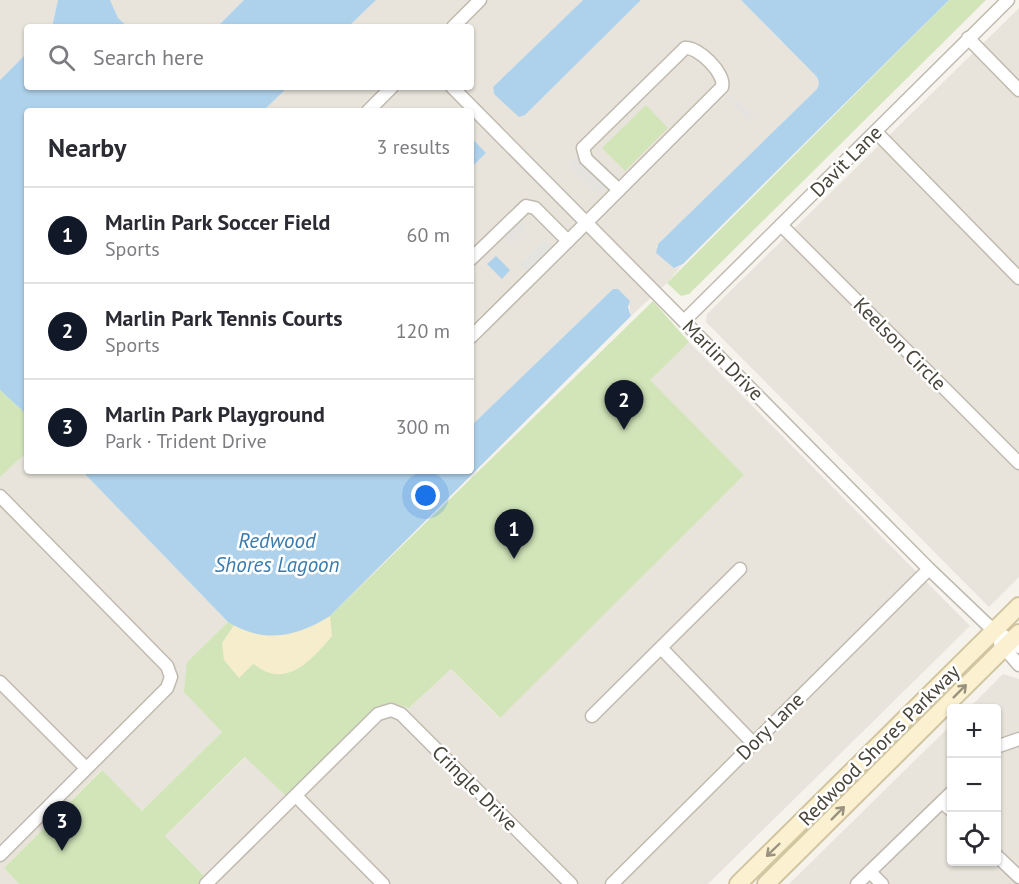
<!DOCTYPE html>
<html lang="en">
<head>
<meta charset="utf-8">
<style>
  body { margin:0; font-family:"PT Sans",sans-serif; background:#f7f7f7; color:#2b2b33 }
  .controls { position:absolute; right:18px; bottom:18px; display:grid; overflow:hidden; border-radius:6px; box-shadow:0 2px 4px #0004 }
  .controls button { width:54px; height:54px; display:grid; place-items:center; padding:0; border:0; border-bottom:2px solid #e1e1e2; background:#fff; color:#2b2b33; font:30px sans-serif }
  .you { position:absolute; left:426px; top:496px; width:21px; height:21px; margin:-15px; border:4px solid #fff; border-radius:50%; background:#1a73e8; box-shadow:0 0 0 9px #1a73e833 }
  .badge { display:grid; place-items:center; width:39px; height:39px; border-radius:50%; background:#111827; color:#fff; font-size:20px; font-weight:700 }
  .pin { position:absolute; translate:-50% -50px; filter:drop-shadow(0 2px 3px #0008) }
  .pin::after { content:''; position:absolute; top:32px; width:21px; height:18px; background:inherit; clip-path:polygon(0 0,100% 0,50% 100%) }
  .list { margin:0; padding:0; list-style:none }
  h2 { display:flex; justify-content:space-between; align-items:center; height:78px; margin:0; padding:0 24px; font-size:26px }
  h2 small { font-size:20px; font-weight:400; color:#7c7c81 }
  .list li { display:grid; grid-template-columns:39px 1fr auto; gap:18px; align-items:center; box-sizing:border-box; height:96px; padding:0 24px; border-top:2px solid #e1e1e2 }
  .list b { display:block; font-size:22px; white-space:nowrap }
  .list p { margin:0; font-size:20px; white-space:nowrap; color:#7c7c81 }
  .list em { font-size:20px; font-style:normal; color:#7c7c81 }
  .icon { flex:none; width:33px; height:33px; fill:none; stroke:currentColor; stroke-width:2; stroke-linecap:round; stroke-linejoin:round }
  .map { position:relative; flex:none; width:1019px; height:884px; overflow:hidden }
  .search { position:absolute; background:#fff; box-shadow:0 2px 4px #0004; left:24px; top:24px; width:450px; height:66px; display:flex; align-items:center; gap:15px; box-sizing:border-box; padding:0 21px; border-radius:6px; color:#7c7c81; font-size:22px }
  .panel { position:absolute; background:#fff; box-shadow:0 2px 4px #0004; left:24px; top:108px; width:450px; height:366px; border-radius:6px }
  .map>svg:first-child { display:block }
  .residential { fill:#e8e4db }
  .green { fill:#d1e5b9 }
  .sand { fill:#f5edcc }
  .parking { fill:#e4e3e0 }
  .water { fill:#afd2ec }
  .lines { fill:none; stroke-linecap:round; stroke-linejoin:round }
  .minor-casing { stroke:#c0baaf; stroke-width:15 }
  .secondary-casing { stroke:#d1c5a0; stroke-width:20 }
  .minor { stroke:#fff; stroke-width:12 }
  .secondary { stroke:#fbf1d1; stroke-width:16 }
  .oneway { stroke:#99927e }
  .labels { text-anchor:middle; stroke-width:5; stroke-linejoin:round; paint-order:stroke }
  .street-label { font-size:20px; fill:#49443a; stroke:#fff }
  .water-label { font-size:21px; font-style:italic; fill:#3a7bae; stroke:#fff }
</style>
</head>
<body>
<div class="map">
<svg width="1019" height="884" viewBox="0 0 1019 884">
  <rect width="100%" height="100%" fill="#f5f3ec"/>
  <g class="residential">
    <path d="M0,0H58L52,27H27V53L0,80Z"/>
    <path d="M110,0H244L217,27H128L118,18Z"/>
    <path d="M376,0H583L493,87V92L525,115L641,0H741L817,77L819,83L817,89L658,244L656,247L677,268L683,264L667,283L631,316L629,304L613,289L471,426V168L486,153L471,137V111H263L288,87H471V27H348Z"/>
    <path d="M1019,8V577L989,607L706,322L707,314Z"/>
    <path d="M689,342L970,626L708,884H198L205,877L165,836L246,757L287,797L378,706L392,703L409,708L451,669L499,718L744,475L649,380Z"/>
    <path d="M27,452V471H82L228,622L187,662L222,732L142,811L101,770L4,868L19,884H0V477Z"/>
    <path d="M1003,674L1019,679V884H789L951,725L952,862H996V708H969Z"/>
  </g>
  <g class="green">
    <path d="M949,0H986L689,294L681,296L667,283Z"/>
    <path d="M646,105L668,128L625,171L602,148Z"/>
    <path d="M653,301L689,342L650,380L744,475L500,718L451,669L409,708L392,703L378,706L287,797L245,757L165,836L205,877L198,884H19L4,868L102,770L142,811L222,732L184,692L187,662L228,622C264,642 296,638 330,616Z"/>
    <path d="M0,390L27,415V452L0,477Z"/>
  </g>
  <path class="sand" d="M330,616L332,636C316,655 290,687 261,669C258,667 256,665 253,664L239,678L224,660L222,643L234,625C266,643 301,635 330,616Z"/>
  <g class="parking">
    <path d="M731,95L755,118L751,122L728,98Z"/>
    <path d="M576,157L605,187L597,194L568,165Z"/>
    <path d="M519,220L527,228L511,245L503,236Z"/>
    <path d="M544,241L552,248L528,272L520,264Z"/>
  </g>
  <g class="water">
    <path d="M58,0H110L118,18L128,27H52Z"/>
    <path d="M244,0H376L348,27H217Z"/>
    <path d="M583,0H641L525,115L519,117L494,94L493,87Z"/>
    <path d="M741,0H949L683,264L674,268L656,253L658,244L817,89L819,83L817,77Z"/>
    <path d="M27,53V87H288L263,111H27V415L0,390V80Z"/>
    <path d="M471,137L486,153L471,168Z"/>
    <path d="M496,256L510,270L502,279L487,264Z"/>
    <path d="M613,289H618L630,301L628,307L631,316L330,616C296,637 264,644 228,622L82,471H471V426Z"/>
  </g>
  <g class="lines">
    <defs>
      <g id="minor">
        <path d="M453,27L480,0"/>
        <path d="M968,38L1019,90"/>
        <path d="M685,48C697,46 726,73 722,87L619,190L586,159L583,148Z"/>
        <path d="M452,87L929,569L994,631L1012,640L1019,647"/>
        <path d="M368,111L392,87"/>
        <path d="M876,132L1019,278"/>
        <path d="M781,225L1019,463"/>
        <path d="M568,241L619,190"/>
        <path d="M471,259L526,206L535,208L568,241L471,337"/>
        <path d="M684,321L1008,0"/>
        <path d="M0,496L167,666L171,677L167,688L0,855"/>
        <path d="M1000,643L1019,665"/>
        <path d="M662,649L753,743"/>
        <path d="M0,682L85,767"/>
        <path d="M592,716L740,569"/>
        <path d="M996,747L1019,739"/>
        <path d="M296,796L383,884"/>
        <path d="M942,802L952,811"/>
        <path d="M996,855L1019,877"/>
        <path d="M870,872L882,884"/>
        <path d="M206,884L378,714L391,710L401,714L571,884"/>
        <path d="M612,884L929,569"/>
        <path d="M857,884L952,792"/>
      </g>
      <g id="secondary">
        <path d="M738,884L1019,606"/>
        <path d="M766,884L1019,633"/>
      </g>
    </defs>
    <use href="#minor" class="minor-casing"/>
    <use href="#secondary" class="secondary-casing"/>
    <use href="#minor" class="minor"/>
    <use href="#secondary" class="secondary"/>
  </g>
  <defs><path id="oneway-shaft" d="M-6 0H5M1.5-3L5.5 0L1.5 3" fill="none" stroke-width="1.6" stroke-linecap="round" stroke-linejoin="round" transform="scale(1.5)"/></defs>
  <g class="oneway">
    <use href="#oneway-shaft" transform="translate(960 691) rotate(-45)"/>
    <use href="#oneway-shaft" transform="translate(838 813) rotate(-45)"/>
    <use href="#oneway-shaft" transform="translate(773 850) rotate(136)"/>
  </g>
  <g class="labels">
    <g class="street-label">
      <text transform="translate(846 161) rotate(-45)" y="7">Davit Lane</text>
      <text transform="translate(900 344) rotate(45)" y="7">Keelson Circle</text>
      <text transform="translate(723 360) rotate(45)" y="7">Marlin Drive</text>
      <text transform="translate(770 726) rotate(-45)" y="7">Dory Lane</text>
      <text transform="translate(879 745) rotate(-45)" y="7">Redwood Shores Parkway</text>
      <text transform="translate(475 788) rotate(45)" y="7">Cringle Drive</text>
    </g>
    <g class="water-label">
      <text x="277" y="548">Redwood<tspan x="277" dy="24">Shores Lagoon</tspan></text>
    </g>
  </g>
</svg>
<div class="controls">
<button>+</button>
<button>−</button>
<button><svg class="icon" aria-label="locate" viewBox="0 0 24 24"><circle cx="12" cy="12" r="6"/><path d="M12 2v4M12 18v4M2 12h4M18 12h4"/></svg></button>
</div>
<div class="you"></div>
<div class="pin badge" style="left:514px;top:559px">1</div>
<div class="pin badge" style="left:624px;top:430px">2</div>
<div class="pin badge" style="left:62px;top:851px">3</div>
<div class="search"><svg class="icon" aria-label="search" viewBox="0 0 24 24"><circle cx="10" cy="10" r="6"/><path d="M15 15l6 6"/></svg>Search here</div>
<section class="panel">
<h2>Nearby<small>3 results</small></h2>
<ul class="list">
<li><span class="badge">1</span><div><b>Marlin Park Soccer Field</b><p>Sports</p></div><em>60 m</em></li>
<li><span class="badge">2</span><div><b>Marlin Park Tennis Courts</b><p>Sports</p></div><em>120 m</em></li>
<li><span class="badge">3</span><div><b>Marlin Park Playground</b><p>Park · Trident Drive</p></div><em>300 m</em></li>
</ul>
</section>
</div>
</body>
</html>
